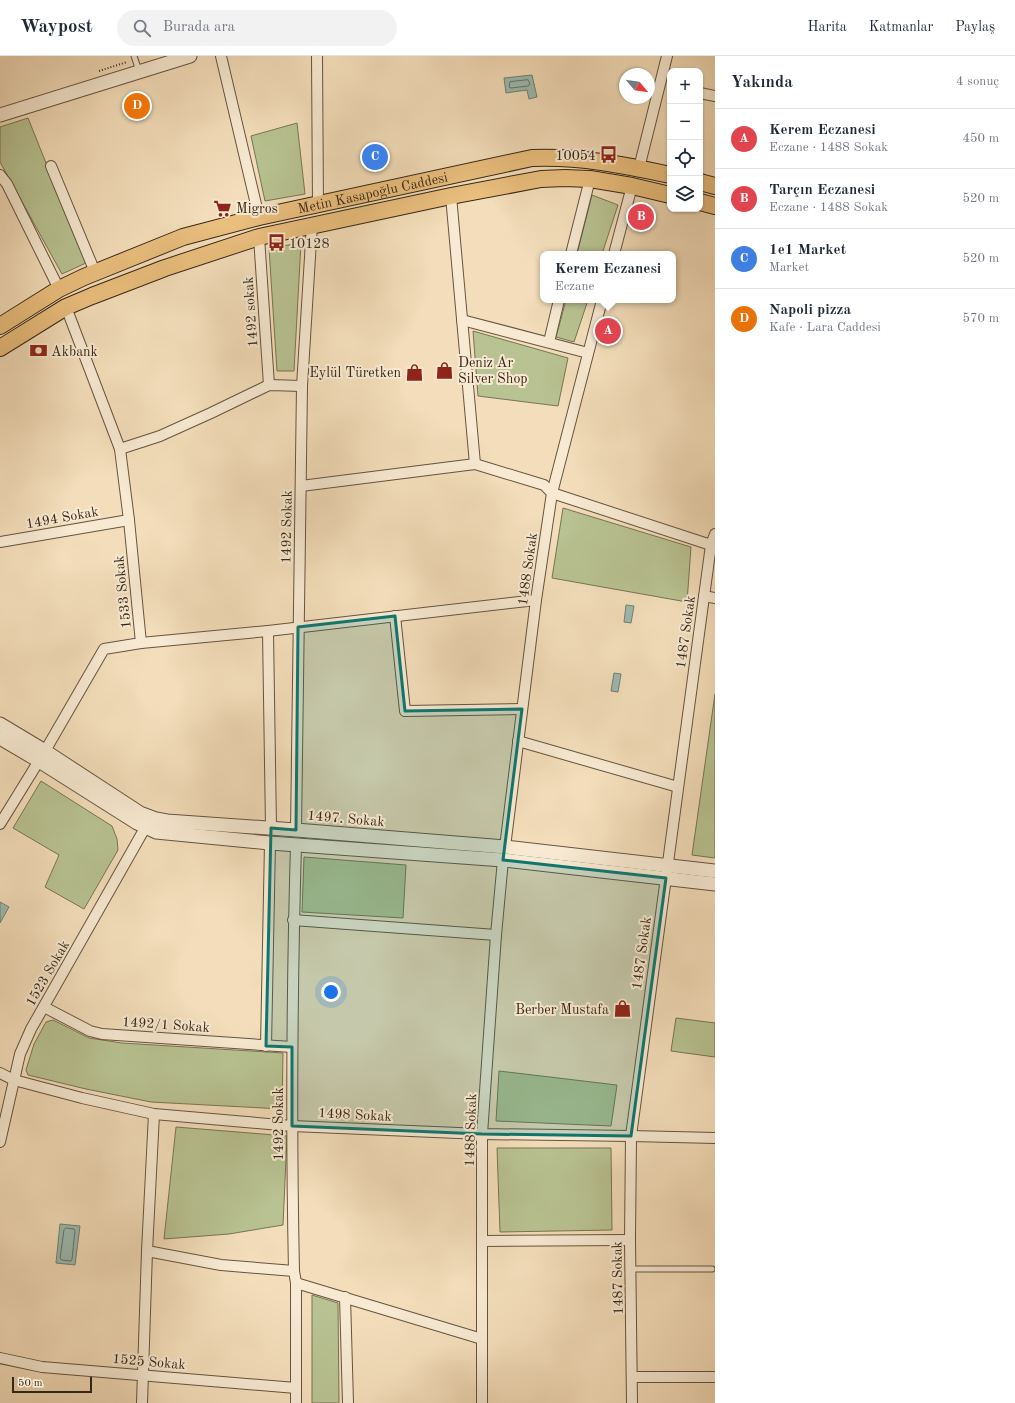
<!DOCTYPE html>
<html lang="tr">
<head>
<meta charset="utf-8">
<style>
  body { margin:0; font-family:"Old Standard TT",serif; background:#f2f2f3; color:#1f2937 }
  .controls { position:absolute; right:12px; top:12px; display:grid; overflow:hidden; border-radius:8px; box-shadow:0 1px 3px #0004 }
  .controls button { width:36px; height:36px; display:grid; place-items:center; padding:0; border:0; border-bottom:1px solid #e0e1e3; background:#fff; color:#1f2937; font:20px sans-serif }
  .compass { position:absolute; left:619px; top:12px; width:36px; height:36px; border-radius:50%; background:#fff; box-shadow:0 1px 3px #0004; rotate:119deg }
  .scale { position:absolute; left:12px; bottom:10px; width:80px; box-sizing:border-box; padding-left:4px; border:2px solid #372716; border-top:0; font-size:11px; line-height:14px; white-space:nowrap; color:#372716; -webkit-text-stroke:3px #f7e9d2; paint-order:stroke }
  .you { position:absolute; left:331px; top:936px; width:14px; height:14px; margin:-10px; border:3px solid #fff; border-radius:50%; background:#1a73e8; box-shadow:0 0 0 6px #1a73e833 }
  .badge { display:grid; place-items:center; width:26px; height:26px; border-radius:50%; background:#d93025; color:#fff; font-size:13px; font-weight:700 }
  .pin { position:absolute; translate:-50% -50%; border:2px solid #fff; box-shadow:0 1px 4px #0006 }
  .popup { position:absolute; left:540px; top:195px; width:136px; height:52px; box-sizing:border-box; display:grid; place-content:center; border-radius:8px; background:#fff; filter:drop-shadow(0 1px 3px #0005); font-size:13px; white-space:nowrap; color:#747a83 }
  .popup b { font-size:15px; color:#1f2937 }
  .popup::after { content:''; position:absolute; left:50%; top:100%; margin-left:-8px; border:8px solid transparent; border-top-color:#fff }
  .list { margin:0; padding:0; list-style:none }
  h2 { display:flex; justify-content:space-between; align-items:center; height:52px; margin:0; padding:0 16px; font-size:17px }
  h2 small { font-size:13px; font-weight:400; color:#747a83 }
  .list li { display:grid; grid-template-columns:26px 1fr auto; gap:12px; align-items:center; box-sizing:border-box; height:60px; padding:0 16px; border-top:1px solid #e0e1e3 }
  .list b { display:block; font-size:15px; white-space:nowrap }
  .list p { margin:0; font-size:13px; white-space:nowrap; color:#747a83 }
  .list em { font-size:13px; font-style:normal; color:#747a83 }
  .icon { flex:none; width:22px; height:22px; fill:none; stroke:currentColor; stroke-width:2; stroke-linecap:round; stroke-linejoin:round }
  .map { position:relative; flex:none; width:715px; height:1347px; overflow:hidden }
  header { display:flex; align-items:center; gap:24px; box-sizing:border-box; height:56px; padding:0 20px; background:#fff; border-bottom:1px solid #e0e1e3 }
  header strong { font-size:19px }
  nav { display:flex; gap:22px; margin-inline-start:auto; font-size:14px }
  .search { width:280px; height:36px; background:#f2f2f3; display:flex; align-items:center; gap:10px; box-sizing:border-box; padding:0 14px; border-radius:22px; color:#747a83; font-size:15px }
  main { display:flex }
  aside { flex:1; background:#fff }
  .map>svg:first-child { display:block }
  .green { fill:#b8c292; stroke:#787454 }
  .water { fill:#9bbbb2; stroke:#738074 }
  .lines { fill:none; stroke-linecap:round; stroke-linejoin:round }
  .shore { stroke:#697164; stroke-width:1 }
  .service-casing { stroke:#66543f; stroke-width:7 }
  .minor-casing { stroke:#66543f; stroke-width:12 }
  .tertiary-casing { stroke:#66543f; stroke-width:15 }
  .primary-casing { stroke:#372716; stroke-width:18 }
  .path { stroke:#372716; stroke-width:2; stroke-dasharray:1 2; stroke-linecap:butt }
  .service { stroke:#f7e9d2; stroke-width:5 }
  .minor { stroke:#f7e9d2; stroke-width:10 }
  .tertiary { stroke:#f7e9d2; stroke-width:13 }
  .primary { stroke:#eabe7d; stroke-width:16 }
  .marked { fill:#0f766e; fill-opacity:0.2; stroke:#0f766e; stroke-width:3; stroke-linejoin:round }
  .labels { text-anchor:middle; stroke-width:4; stroke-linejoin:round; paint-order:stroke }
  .poi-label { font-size:14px; fill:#372716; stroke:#f7e9d2; text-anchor:start }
  .street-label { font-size:14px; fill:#372716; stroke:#f7e9d2 }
</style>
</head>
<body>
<header>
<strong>Waypost</strong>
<div class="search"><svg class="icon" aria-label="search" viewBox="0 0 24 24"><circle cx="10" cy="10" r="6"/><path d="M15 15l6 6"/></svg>Burada ara</div>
<nav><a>Harita</a><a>Katmanlar</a><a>Paylaş</a></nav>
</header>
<main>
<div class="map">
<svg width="715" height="1347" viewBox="0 0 715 1347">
  <rect width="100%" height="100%" fill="#f3ddba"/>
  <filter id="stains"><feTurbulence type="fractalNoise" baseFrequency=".005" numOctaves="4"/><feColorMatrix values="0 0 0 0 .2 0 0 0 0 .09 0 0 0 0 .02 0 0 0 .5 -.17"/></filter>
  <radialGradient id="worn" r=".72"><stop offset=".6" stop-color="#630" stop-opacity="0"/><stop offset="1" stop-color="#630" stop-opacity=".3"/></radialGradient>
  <g class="green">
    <path d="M28,62L86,207L62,218L0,106V71Z"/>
    <path d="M297,67L305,138L265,145L251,80Z"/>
    <path d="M592,139L618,149L602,198H577Z"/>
    <path d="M301,187L294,315H277L269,192Z"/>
    <path d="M566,244H588L574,286L556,281Z"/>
    <path d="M473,275L568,302L558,350L478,340Z"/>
    <path d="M563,452L691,491L687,546L552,522Z"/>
    <path d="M715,638V802L692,799Z"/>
    <path d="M41,725L112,770L117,783L118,794L84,853L45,831L59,799L13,772Z"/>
    <path d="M304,801L406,809L403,862L302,856Z"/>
    <path d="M676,962L715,967V1001L671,995Z"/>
    <path d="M53,964L89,982L122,987L283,997L282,1053L151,1046L86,1033L28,1019L26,1014L34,988L46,966Z"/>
    <path d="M499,1015L617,1029L611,1070L496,1065Z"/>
    <path d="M176,1071L287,1080L283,1169L229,1178L164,1183Z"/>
    <path d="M497,1092H611L612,1174L500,1176Z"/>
    <path d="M312,1239L338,1247L339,1347H312Z"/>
  </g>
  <g class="water">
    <path d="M532,19L537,41L529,43L527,34L506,37L504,22Z"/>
    <path d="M626,549L634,550L631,567L624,566Z"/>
    <path d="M614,617L621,618L618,636L611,635Z"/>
    <path d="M0,846L9,851L0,867Z"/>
    <path d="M60,1168L80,1170L75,1209L56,1207Z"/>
  </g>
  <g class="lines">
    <g class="shore">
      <path d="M528,24L530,28L528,30L511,32L509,31L510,26Z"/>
      <path d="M66,1172L74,1173L75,1175L72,1203L71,1205L62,1204L60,1202L64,1174Z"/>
    </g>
    <defs>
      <g id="service">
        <path d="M134,0L139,15"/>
        <path d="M630,1213H712"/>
      </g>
      <g id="minor">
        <path d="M221,0L259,161"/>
        <path d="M317,0L318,149"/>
        <path d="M700,37L715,40"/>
        <path d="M51,110L95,216"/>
        <path d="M639,112L667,0"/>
        <path d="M0,119L7,128L59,233"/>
        <path d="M451,140L475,408"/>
        <path d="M259,181L269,329"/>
        <path d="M571,198L590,123"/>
        <path d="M614,198L632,130"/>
        <path d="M462,264L588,297"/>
        <path d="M549,286L559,244"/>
        <path d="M120,393L160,380L211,357L269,329L302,330"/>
        <path d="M301,430L475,408L544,429L552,437L711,489"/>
        <path d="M0,486L129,464"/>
        <path d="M704,540L715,542"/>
        <path d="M395,560L405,655L522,653"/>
        <path d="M268,575L271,772"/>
        <path d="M141,587L268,575L536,544"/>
        <path d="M518,685L678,731"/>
        <path d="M0,768L45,695L104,593L141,587L129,464L120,393L66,251"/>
        <path d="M296,774L302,330L312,169"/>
        <path d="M296,788C292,930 291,1072 294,1215L296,1227V1347"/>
        <path d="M505,791L536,544L552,437L602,244"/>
        <path d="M293,864L496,879"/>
        <path d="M44,951L90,975L102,978L292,991"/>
        <path d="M266,990L270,787"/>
        <path d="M0,1017L14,1024L82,1042L154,1058L292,1070L482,1078L631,1080L715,1082"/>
        <path d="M0,1086L20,998L31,973L145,772"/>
        <path d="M482,1185L630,1184"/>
        <path d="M147,1195L221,1209L294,1215"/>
        <path d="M296,1227L482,1283"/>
        <path d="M345,1241L348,1347"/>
        <path d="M0,1302L42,1311L296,1332"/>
        <path d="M632,1321H715"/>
        <path d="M142,1347L147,1195L154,1058"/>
        <path d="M482,1347V1078L496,879L503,804"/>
        <path d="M632,1347L630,1184L631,1080L711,489L715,478"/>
      </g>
      <g id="tertiary">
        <path d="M0,59L190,0"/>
        <path d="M0,668L45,695L140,757L156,763L167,765L296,774L505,791L715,815"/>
        <path d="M0,682L39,705L137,767L156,776L270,787L503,804L715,828"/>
      </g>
      <g id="primary">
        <path d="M700,126L715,130"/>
        <path d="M700,146L715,150"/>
        <path id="s1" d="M0,270L59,233L84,221L183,181L259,161L532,102C579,100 624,109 670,119"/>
        <path d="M0,292L66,251L92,240L165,212L259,181L451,140L541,123L565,122L590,123L632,130L670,139"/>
      </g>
    </defs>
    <use href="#service" class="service-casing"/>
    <use href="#minor" class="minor-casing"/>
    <use href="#tertiary" class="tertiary-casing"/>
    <use href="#primary" class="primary-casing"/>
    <path class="path" d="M99,15L127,6"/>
    <use href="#service" class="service"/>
    <use href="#minor" class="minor"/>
    <use href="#tertiary" class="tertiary"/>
    <use href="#primary" class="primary"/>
  </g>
  <path class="marked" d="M395,560L405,655L522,653L503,804L666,822L631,1080L482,1078L292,1070V991L266,990L271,772L296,774L298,571Z"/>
  <defs>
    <symbol id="bus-bare" viewBox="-9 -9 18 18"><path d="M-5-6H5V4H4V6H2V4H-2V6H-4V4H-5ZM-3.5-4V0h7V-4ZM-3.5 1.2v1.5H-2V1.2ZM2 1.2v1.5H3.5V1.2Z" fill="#8f2418" stroke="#f7e9d2" stroke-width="2.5" paint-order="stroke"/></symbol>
    <symbol id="supermarket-bare" viewBox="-9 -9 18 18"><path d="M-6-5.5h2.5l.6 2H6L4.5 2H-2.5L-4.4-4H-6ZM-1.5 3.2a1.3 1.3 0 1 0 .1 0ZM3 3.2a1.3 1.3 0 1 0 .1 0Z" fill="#8f2418" stroke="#f7e9d2" stroke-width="2.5" paint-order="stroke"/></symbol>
    <symbol id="bank-bare" viewBox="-9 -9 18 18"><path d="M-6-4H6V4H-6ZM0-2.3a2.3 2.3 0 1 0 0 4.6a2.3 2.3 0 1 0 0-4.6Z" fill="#8f2418" stroke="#f7e9d2" stroke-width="2.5" paint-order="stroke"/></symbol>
    <symbol id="shop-bare" viewBox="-9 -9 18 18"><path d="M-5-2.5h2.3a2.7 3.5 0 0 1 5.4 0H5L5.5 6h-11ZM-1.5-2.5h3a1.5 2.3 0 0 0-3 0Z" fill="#8f2418" stroke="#f7e9d2" stroke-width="2.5" paint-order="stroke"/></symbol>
  </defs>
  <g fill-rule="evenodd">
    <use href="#bus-bare" x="596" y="86" width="25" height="25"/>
    <use href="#supermarket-bare" x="210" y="140" width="25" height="25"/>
    <use href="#bus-bare" x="264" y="174" width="25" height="25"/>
    <use href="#bank-bare" x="26" y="282" width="25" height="25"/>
    <use href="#shop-bare" x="432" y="302" width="25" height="25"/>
    <use href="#shop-bare" x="402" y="304" width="25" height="25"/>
    <use href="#shop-bare" x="610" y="940" width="25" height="25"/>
  </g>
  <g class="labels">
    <g class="poi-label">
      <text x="596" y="104" text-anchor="end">10054</text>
      <text x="236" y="157">Migros</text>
      <text x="289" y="192">10128</text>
      <text x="51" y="300">Akbank</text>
      <text x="458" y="311">Deniz Ar<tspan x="458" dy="16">Silver Shop</tspan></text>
      <text x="401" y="321" text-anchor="end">Eylül Türetken</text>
      <text x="609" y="958" text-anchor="end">Berber Mustafa</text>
    </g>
    <g class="street-label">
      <text dy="5" stroke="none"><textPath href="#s1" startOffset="399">Metin Kasapoğlu Caddesi</textPath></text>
      <text transform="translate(250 256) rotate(-94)" y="5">1492 sokak</text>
      <text transform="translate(62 461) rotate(-10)" y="5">1494 Sokak</text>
      <text transform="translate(286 471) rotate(-89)" y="5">1492 Sokak</text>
      <text transform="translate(527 513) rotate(-82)" y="5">1488 Sokak</text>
      <text transform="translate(122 536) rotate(-96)" y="5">1533 Sokak</text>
      <text transform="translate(685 576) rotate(-82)" y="5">1487 Sokak</text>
      <text transform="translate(346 762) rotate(5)" y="5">1497. Sokak</text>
      <text transform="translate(641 897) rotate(-82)" y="5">1487 Sokak</text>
      <text transform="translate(47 917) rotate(-60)" y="5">1523 Sokak</text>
      <text transform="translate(166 968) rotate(4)" y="5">1492/1 Sokak</text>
      <text transform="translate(355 1058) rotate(3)" y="5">1498 Sokak</text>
      <text transform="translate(278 1068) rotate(-90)" y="5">1492 Sokak</text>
      <text transform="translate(470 1074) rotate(-88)" y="5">1488 Sokak</text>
      <text transform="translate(617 1222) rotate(-91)" y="5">1487 Sokak</text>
      <text transform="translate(149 1305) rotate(5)" y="5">1525 Sokak</text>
    </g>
  </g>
  <rect width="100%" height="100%" filter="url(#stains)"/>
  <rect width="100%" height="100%" fill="url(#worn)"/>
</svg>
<div class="controls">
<button>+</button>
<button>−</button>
<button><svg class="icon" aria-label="locate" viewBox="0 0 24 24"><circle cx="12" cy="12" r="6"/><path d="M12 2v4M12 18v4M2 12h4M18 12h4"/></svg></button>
<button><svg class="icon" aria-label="layers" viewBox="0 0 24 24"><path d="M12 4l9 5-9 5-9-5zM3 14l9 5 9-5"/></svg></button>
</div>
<svg class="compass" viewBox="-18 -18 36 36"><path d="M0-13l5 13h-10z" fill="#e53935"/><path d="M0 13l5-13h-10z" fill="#747a83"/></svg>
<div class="scale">50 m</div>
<div class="you"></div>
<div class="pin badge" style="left:608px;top:275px;background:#e0444e">A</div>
<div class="popup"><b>Kerem Eczanesi</b>Eczane</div>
<div class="pin badge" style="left:641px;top:161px;background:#e0444e">B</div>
<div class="pin badge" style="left:375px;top:101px;background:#3f7fe0">C</div>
<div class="pin badge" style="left:137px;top:50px;background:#e8710a">D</div>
</div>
<aside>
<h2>Yakında<small>4 sonuç</small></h2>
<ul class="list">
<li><span class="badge" style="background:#e0444e">A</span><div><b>Kerem Eczanesi</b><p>Eczane · 1488 Sokak</p></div><em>450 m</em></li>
<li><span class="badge" style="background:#e0444e">B</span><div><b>Tarçın Eczanesi</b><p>Eczane · 1488 Sokak</p></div><em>520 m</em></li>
<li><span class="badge" style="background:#3f7fe0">C</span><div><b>1e1 Market</b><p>Market</p></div><em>520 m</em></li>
<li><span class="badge" style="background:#e8710a">D</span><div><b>Napoli pizza</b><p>Kafe · Lara Caddesi</p></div><em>570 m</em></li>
</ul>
</aside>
</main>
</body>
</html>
